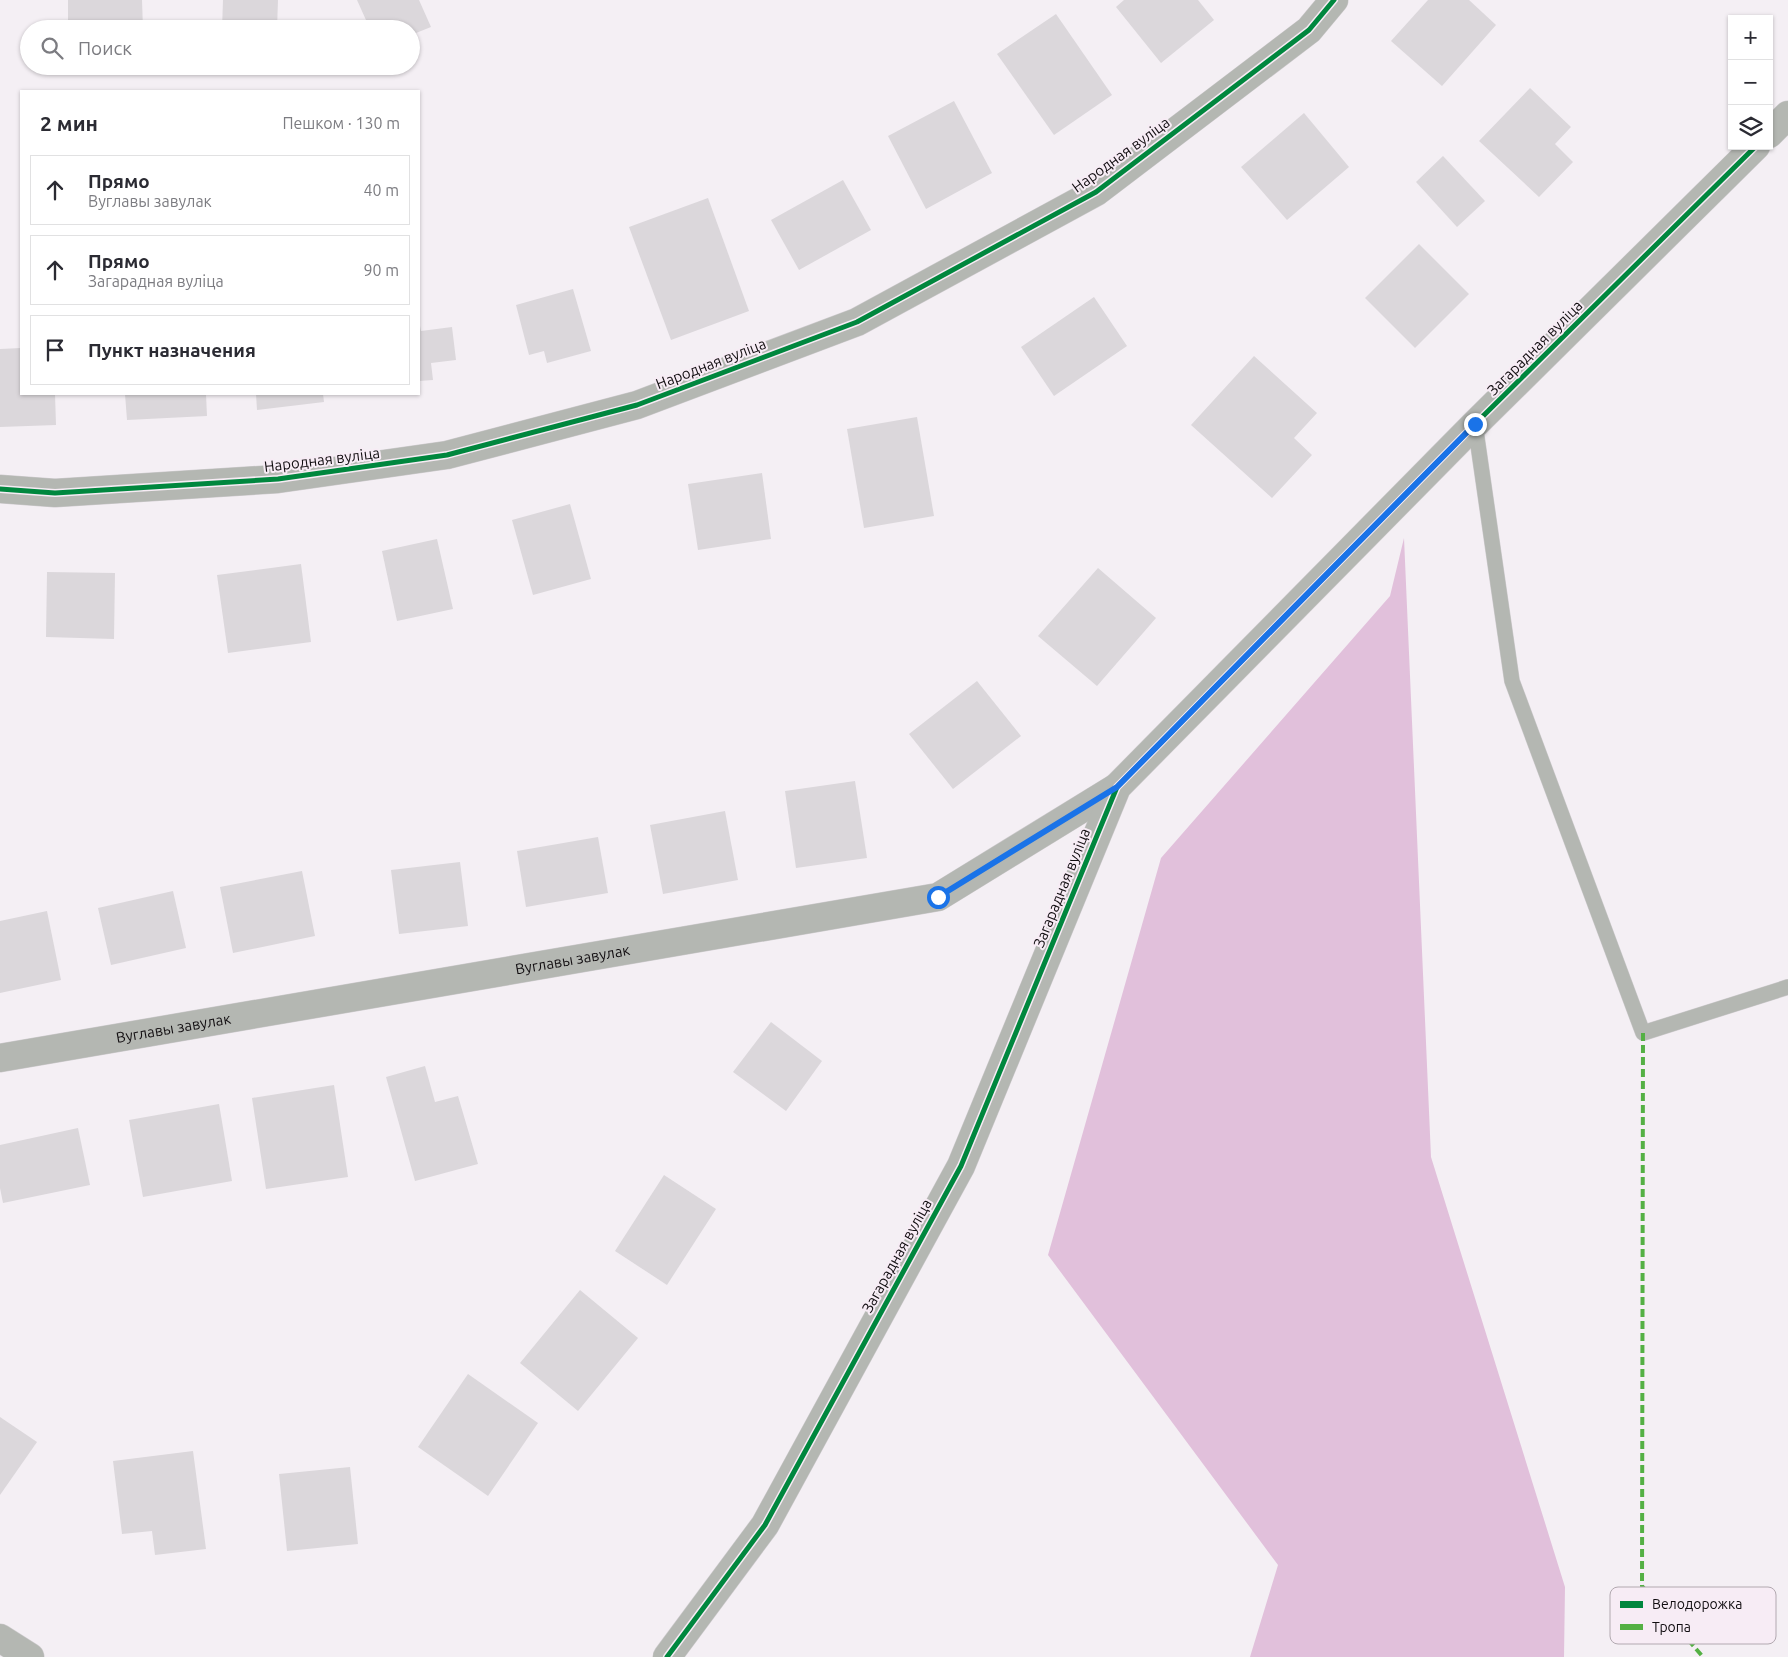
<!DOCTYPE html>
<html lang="ru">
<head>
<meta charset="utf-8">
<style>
  body { margin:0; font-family:Ubuntu,sans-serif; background:#f2f2f3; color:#2b2b33 }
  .controls { position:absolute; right:15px; top:15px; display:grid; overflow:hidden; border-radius:0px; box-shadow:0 1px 4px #0004 }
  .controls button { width:45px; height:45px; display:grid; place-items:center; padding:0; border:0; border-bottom:1px solid #e1e1e2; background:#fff; color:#2b2b33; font:25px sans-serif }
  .stop { position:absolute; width:15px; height:15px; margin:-11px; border:4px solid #1a73e8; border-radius:50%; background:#fff }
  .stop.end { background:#1a73e8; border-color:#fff; box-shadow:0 1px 5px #0008 }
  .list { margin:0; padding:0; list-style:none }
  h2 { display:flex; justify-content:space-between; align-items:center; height:65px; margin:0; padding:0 20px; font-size:21px }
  h2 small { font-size:16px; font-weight:400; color:#7c7c81 }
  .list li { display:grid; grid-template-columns:32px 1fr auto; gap:15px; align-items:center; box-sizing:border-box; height:70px; margin:0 10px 10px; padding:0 10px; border:1px solid #e1e1e2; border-radius:0px }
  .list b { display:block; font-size:19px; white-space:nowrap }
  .list p { margin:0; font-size:16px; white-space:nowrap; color:#7c7c81 }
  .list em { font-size:16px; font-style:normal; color:#7c7c81 }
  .icon { flex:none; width:28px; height:28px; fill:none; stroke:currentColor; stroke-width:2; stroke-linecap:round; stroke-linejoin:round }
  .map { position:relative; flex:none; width:1788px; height:1657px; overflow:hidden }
  .search { position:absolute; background:#fff; box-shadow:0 1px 4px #0004; left:20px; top:20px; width:400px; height:55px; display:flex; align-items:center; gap:12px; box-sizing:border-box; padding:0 18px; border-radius:28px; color:#7c7c81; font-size:19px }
  .panel { position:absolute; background:#fff; box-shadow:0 1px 4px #0004; left:20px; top:90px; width:400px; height:305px; border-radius:0px }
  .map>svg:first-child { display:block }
  .forest { fill:#e1c0db }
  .building { fill:#dbd7db }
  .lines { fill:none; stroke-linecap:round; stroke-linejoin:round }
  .service-casing { stroke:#cfcccf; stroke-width:16 }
  .minor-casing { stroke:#cfcccf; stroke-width:29 }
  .service { stroke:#b4b7b2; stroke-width:15 }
  .minor { stroke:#b4b7b2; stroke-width:28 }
  .quiet { stroke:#54b044; stroke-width:4; stroke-dasharray:8 4; stroke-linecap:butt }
  .cycleway-casing { stroke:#f7ecf5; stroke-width:8 }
  .cycleway { stroke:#00873e; stroke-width:5 }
  .route { stroke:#1a73e8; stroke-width:6 }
  .labels { text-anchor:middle; stroke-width:4; stroke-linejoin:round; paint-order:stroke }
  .street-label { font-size:15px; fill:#110d10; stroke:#f7ecf5 }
  .key { fill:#f7ecf5; stroke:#b2a9b0; stroke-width:1 }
  .key-label { font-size:14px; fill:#110d10 }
</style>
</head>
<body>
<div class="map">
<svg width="1788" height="1657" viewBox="0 0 1788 1657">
  <rect width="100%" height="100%" fill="#f4eff4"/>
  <path class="forest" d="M1404,538L1431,1157L1565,1587L1564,1657H1250L1278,1565L1048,1255L1161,858L1390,596Z"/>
  <g class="building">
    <path d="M68,0H142L143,29H68Z"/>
    <path d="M223,0H278L277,29H222Z"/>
    <path d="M357,0H419L431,27L411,35V29H370Z"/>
    <path d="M1124,0H1198L1214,20L1161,63L1116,7Z"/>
    <path d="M1428,0H1469L1496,25L1442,86L1391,41Z"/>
    <path d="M1056,14L1112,95L1054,135L997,54Z"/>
    <path d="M1530,88L1571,127L1555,144L1573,162L1539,197L1479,141Z"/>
    <path d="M954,101L992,173L926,209L888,136Z"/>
    <path d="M1304,113L1349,167L1287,220L1241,167Z"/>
    <path d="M1443,156L1485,201L1457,227L1416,182Z"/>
    <path d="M843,180L871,230L799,270L771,220Z"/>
    <path d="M708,198L749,311L671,340L629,227Z"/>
    <path d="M1419,244L1469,294L1415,348L1365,298Z"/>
    <path d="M573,289L591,351L547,363L544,351L529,355L516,305Z"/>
    <path d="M1094,297L1127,346L1054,396L1021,347Z"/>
    <path d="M419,321L421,331L452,327L456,360L431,363L433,380L419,381Z"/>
    <path d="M21,348V394H55L56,425L0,427V349Z"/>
    <path d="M1254,356L1317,413L1294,438L1312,455L1272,498L1191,425Z"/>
    <path d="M125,394H206L207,416L127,420Z"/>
    <path d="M256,394H323L324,402L257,410Z"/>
    <path d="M917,417L934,516L864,528L847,429Z"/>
    <path d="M762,473L771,539L698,550L688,484Z"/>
    <path d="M570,504L591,579L533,595L512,520Z"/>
    <path d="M437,539L453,609L397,621L382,551Z"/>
    <path d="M301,564L311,642L228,653L217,575Z"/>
    <path d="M1098,568L1156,618L1097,686L1038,636Z"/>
    <path d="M47,572L115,573L114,639L46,637Z"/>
    <path d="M977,681L1021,736L953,789L909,734Z"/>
    <path d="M855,781L867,858L796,868L785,791Z"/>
    <path d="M725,811L738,880L663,894L650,825Z"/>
    <path d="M598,837L608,893L526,907L517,851Z"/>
    <path d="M460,862L468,926L399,934L391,870Z"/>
    <path d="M302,871L315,936L233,953L220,887Z"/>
    <path d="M173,891L186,948L111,965L98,908Z"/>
    <path d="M47,911L61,980L0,993V921Z"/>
    <path d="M771,1022L822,1061L786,1111L733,1072Z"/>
    <path d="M425,1066L435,1102L458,1096L478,1164L415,1181L386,1077Z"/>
    <path d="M334,1085L348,1177L266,1189L252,1098Z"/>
    <path d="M219,1104L232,1181L143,1197L129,1120Z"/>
    <path d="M78,1128L90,1185L3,1203L0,1188V1145Z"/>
    <path d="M664,1175L716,1209L667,1285L615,1251Z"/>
    <path d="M580,1290L638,1338L578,1411L520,1363Z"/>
    <path d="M468,1374L538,1423L488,1496L418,1447Z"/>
    <path d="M0,1417L37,1442L0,1495Z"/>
    <path d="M193,1451L206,1549L155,1555L152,1531L122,1534L113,1461Z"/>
    <path d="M350,1467L358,1544L287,1551L279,1474Z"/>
  </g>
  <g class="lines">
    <defs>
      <path id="service" d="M1475,424L1512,681L1643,1033L1788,987"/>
      <g id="minor">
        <path d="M1769,134L1788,115"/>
        <path d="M0,489L55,493L278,479L447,455L637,405L857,322L1096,192L1309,30L1334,0"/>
        <path id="s1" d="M0,1058L938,897L1117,787"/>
        <path d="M0,1638L30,1657"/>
        <path d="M667,1657L765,1525L961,1166L1117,787L1475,424L1756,146"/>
      </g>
    </defs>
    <use href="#service" class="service-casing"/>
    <use href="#minor" class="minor-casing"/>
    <use href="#service" class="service"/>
    <use href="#minor" class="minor"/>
    <path class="quiet" d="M1643,1033L1642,1586L1703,1657"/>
    <defs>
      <g id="cycleway">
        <path d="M0,489L55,493L278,479L447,455L637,405L857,322L1096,192L1309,30L1334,0"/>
        <path d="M667,1657L765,1525L961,1166L1117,787L1475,424L1756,146"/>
      </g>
    </defs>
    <use href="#cycleway" class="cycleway-casing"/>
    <use href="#cycleway" class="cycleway"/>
  </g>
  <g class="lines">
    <path class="route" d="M938,897L1117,787L1475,424"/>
  </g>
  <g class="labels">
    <g class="street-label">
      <text transform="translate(1121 155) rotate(-36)" y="5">Народная вуліца</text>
      <text transform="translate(1535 348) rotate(-45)" y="5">Загарадная вуліца</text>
      <text transform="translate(711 364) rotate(-21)" y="5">Народная вуліца</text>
      <text transform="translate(322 460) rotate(-7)" y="5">Народная вуліца</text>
      <text transform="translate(1062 888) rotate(-68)" y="5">Загарадная вуліца</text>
      <text dy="5" stroke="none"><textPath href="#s1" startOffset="581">Вуглавы завулак</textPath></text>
      <text dy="5" stroke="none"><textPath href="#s1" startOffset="176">Вуглавы завулак</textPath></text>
      <text transform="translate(897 1256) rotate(-61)" y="5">Загарадная вуліца</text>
    </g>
  </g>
  <rect x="1610" y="1587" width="166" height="57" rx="8" class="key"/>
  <rect x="1620" y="1601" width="23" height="7" fill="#00873e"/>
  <rect x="1620" y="1624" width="23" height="6" fill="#54b044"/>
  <g class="key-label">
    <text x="1652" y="1609">Велодорожка</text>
    <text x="1652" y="1632">Тропа</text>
  </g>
</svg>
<div class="controls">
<button>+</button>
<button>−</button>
<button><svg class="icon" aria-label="layers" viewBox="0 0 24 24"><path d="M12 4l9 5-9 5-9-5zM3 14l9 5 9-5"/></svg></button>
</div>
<div class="stop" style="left:938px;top:897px"></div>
<div class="stop end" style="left:1475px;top:424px"></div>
<div class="search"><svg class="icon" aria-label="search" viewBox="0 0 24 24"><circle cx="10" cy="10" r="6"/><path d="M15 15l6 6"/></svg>Поиск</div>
<section class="panel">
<h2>2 мин<small>Пешком · 130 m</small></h2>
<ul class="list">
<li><svg class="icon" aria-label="ahead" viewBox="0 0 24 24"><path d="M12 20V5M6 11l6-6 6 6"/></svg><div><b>Прямо</b><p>Вуглавы завулак</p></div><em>40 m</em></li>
<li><svg class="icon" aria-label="ahead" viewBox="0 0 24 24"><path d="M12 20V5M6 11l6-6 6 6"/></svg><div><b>Прямо</b><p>Загарадная вуліца</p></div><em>90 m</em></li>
<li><svg class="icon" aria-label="arrive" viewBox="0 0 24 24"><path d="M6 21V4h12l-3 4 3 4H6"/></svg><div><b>Пункт назначения</b></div></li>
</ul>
</section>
</div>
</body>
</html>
